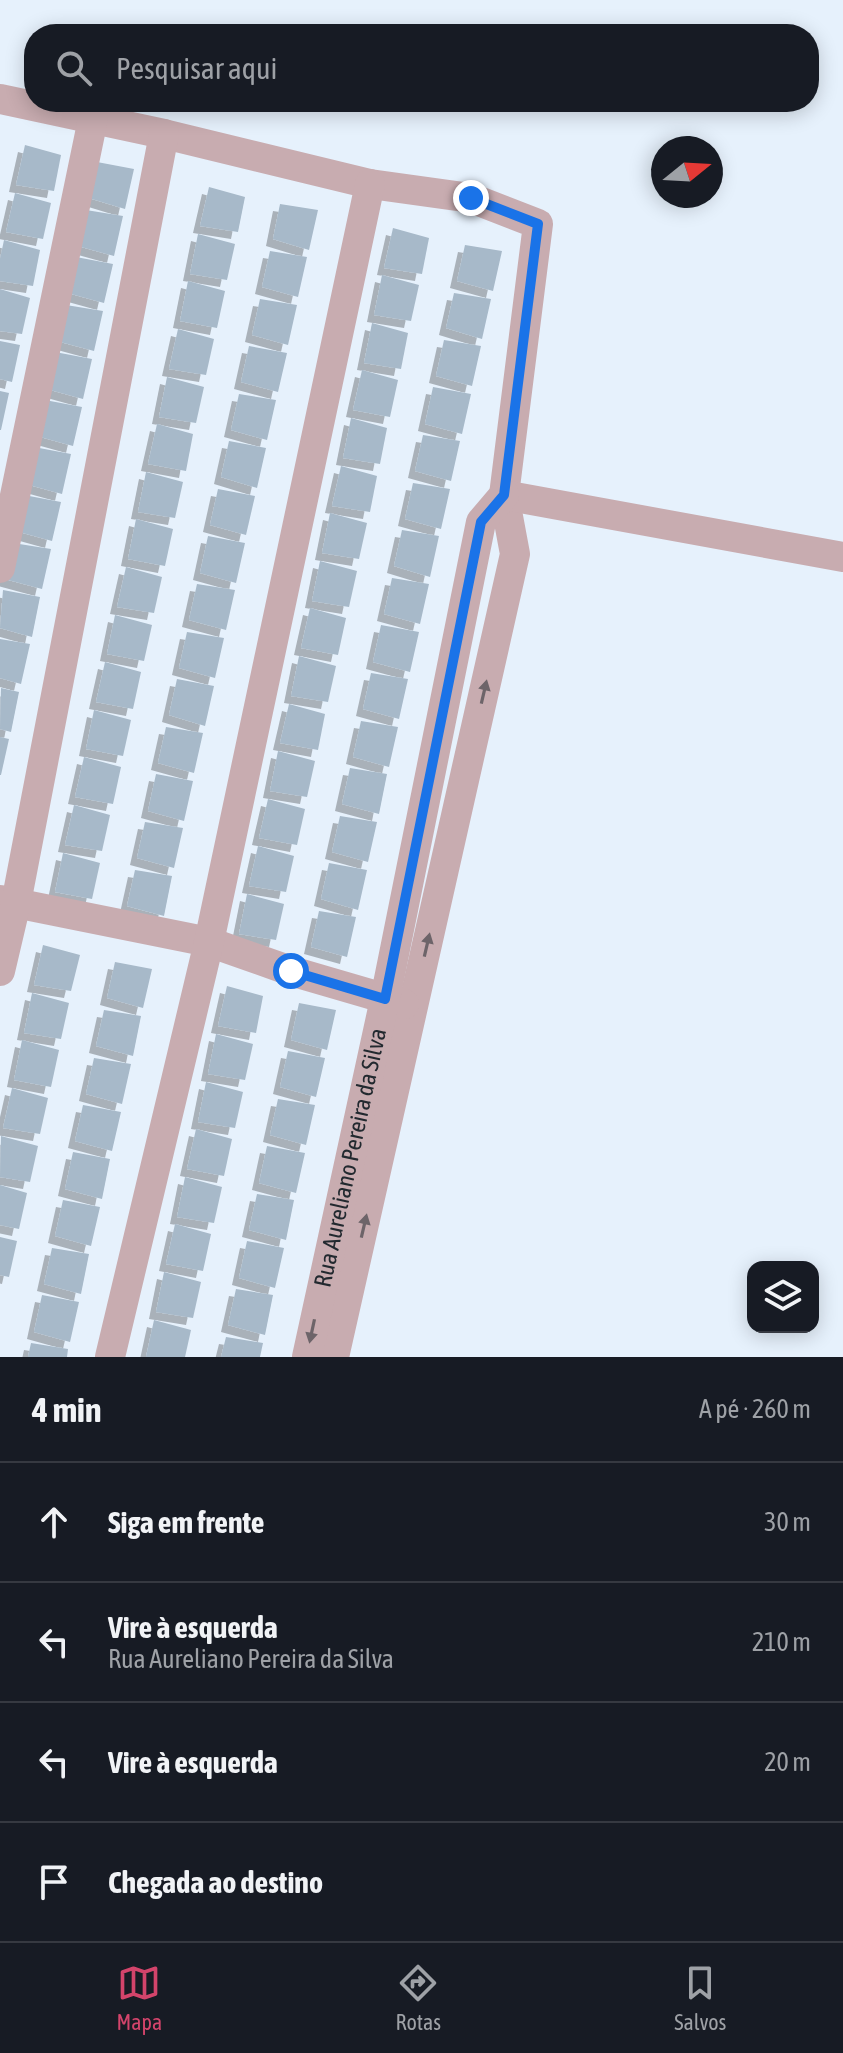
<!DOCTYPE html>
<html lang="pt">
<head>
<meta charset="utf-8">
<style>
  body { margin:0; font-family:"Asap Condensed",sans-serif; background:#242831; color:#f1f3f6 }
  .controls { position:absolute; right:24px; bottom:24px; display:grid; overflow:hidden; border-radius:16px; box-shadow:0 4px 20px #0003 }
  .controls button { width:72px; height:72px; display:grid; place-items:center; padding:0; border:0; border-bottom:2px solid #363941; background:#171b24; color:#f1f3f6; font:40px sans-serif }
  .compass { position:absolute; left:651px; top:136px; width:72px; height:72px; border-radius:50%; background:#171b24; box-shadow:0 4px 20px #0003; rotate:72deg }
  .stop { position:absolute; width:24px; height:24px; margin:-18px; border:6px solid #1a73e8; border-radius:50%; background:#fff }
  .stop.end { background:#1a73e8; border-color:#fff; box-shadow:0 2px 8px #0008 }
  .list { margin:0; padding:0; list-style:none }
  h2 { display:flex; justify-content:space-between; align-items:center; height:104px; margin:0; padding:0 32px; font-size:34px }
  h2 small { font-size:26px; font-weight:400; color:#9ea1a6 }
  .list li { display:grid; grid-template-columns:52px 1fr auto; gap:24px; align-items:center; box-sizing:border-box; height:120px; padding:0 32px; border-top:2px solid #363941 }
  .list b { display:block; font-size:30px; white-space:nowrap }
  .list p { margin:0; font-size:26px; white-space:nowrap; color:#9ea1a6 }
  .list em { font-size:26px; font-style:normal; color:#9ea1a6 }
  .icon { flex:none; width:44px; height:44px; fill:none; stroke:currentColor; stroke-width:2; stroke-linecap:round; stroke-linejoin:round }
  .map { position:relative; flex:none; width:843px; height:1357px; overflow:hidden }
  .search { position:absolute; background:#171b24; box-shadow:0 4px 20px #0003; left:24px; right:24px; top:24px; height:88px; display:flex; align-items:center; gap:20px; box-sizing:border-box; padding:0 28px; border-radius:32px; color:#9ea1a6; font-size:30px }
  .sheet { height:584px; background:#171b24 }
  nav { display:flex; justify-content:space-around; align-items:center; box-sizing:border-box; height:112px; border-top:2px solid #363941; background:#171b24; font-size:22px; color:#9ea1a6 }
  nav a { display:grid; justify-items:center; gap:4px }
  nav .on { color:#d3446b }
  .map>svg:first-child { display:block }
  .building { fill:#a7b9c9; filter:url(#shadow) }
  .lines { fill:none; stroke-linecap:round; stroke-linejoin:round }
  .minor { stroke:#c8acb0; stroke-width:30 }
  .oneway { fill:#6d6469 }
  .route { stroke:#1a73e8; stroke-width:10 }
  .labels { text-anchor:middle; stroke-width:6; stroke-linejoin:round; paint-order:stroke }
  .street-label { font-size:24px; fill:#22292f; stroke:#e6f1fc }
</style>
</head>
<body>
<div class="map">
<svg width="843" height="1357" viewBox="0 0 843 1357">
  <defs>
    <filter id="shadow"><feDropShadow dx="-7" dy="7" stdDeviation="0" flood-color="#0004"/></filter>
  </defs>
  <rect width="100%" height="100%" fill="#e6f1fc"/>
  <g class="building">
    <path d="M25,145L61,155L54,191L16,185Z"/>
    <path d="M97,162L134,169L125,209L89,198Z"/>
    <path d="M209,187L245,197L238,232L200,226Z"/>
    <path d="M15,193L51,203L43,239L6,232Z"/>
    <path d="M280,204L318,210L309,250L273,239Z"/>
    <path d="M86,210L123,216L114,256L78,246Z"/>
    <path d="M393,228L429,238L422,274L384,268Z"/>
    <path d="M198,234L235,244L227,280L190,274Z"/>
    <path d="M4,240L40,250L33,286L0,281V259Z"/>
    <path d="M465,245L502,251L493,291L457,281Z"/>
    <path d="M270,251L307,257L298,297L262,287Z"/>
    <path d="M76,257L113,264L104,303L68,293Z"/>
    <path d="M382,275L419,285L411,321L374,315Z"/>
    <path d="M188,281L225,291L217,328L180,321Z"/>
    <path d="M0,289L30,298L22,334L0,331Z"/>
    <path d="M454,293L491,299L482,339L446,328Z"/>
    <path d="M260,299L297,305L288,345L252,335Z"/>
    <path d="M66,305L103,311L94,351L57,341Z"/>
    <path d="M372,323L408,333L401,369L364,363Z"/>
    <path d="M178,329L214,339L206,375L169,369Z"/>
    <path d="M444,340L481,346L472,386L436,376Z"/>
    <path d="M0,341L20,345L12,382L0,379Z"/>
    <path d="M249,346L287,353L278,392L241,382Z"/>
    <path d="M55,352L92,359L83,399L47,389Z"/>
    <path d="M362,370L398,380L390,417L353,410Z"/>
    <path d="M167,377L204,387L196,423L159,417Z"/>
    <path d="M433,387L471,394L462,434L425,424Z"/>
    <path d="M0,391L9,393L1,430H0Z"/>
    <path d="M239,394L276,400L267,440L231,430Z"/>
    <path d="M45,400L82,407L73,446L37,436Z"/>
    <path d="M351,418L387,428L380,464L343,458Z"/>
    <path d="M157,424L193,434L186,471L148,464Z"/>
    <path d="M423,435L460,441L451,481L415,471Z"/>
    <path d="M229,441L266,448L257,488L221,477Z"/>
    <path d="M34,447L71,454L62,494L26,484Z"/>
    <path d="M341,466L377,476L370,512L332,506Z"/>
    <path d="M146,472L183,482L175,518L138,512Z"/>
    <path d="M413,483L450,489L441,529L405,519Z"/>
    <path d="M218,489L255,496L246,535L210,525Z"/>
    <path d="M24,495L61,502L52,541L16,531Z"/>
    <path d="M330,513L367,523L359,559L322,553Z"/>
    <path d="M136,519L173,529L165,566L128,559Z"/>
    <path d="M402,530L439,536L430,577L394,566Z"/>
    <path d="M208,536L245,543L236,583L200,573Z"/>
    <path d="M13,543L51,549L42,589L5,579Z"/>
    <path d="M320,561L357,571L349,607L312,601Z"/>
    <path d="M126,567L162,577L154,613L117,607Z"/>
    <path d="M392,578L429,584L420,624L384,614Z"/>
    <path d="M197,584L235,590L226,630L189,620Z"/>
    <path d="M3,590L40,597L32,637L0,628Z"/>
    <path d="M310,608L346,618L338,655L301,648Z"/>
    <path d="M115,615L152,625L144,661L107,654Z"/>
    <path d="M381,625L419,632L410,672L373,662Z"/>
    <path d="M187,632L224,638L215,678L179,668Z"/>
    <path d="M0,639L30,644L21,684L0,678Z"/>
    <path d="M299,656L336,666L328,702L291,696Z"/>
    <path d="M105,662L141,672L133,709L96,702Z"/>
    <path d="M371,673L408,679L399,719L363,709Z"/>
    <path d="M177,679L214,686L205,726L169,715Z"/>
    <path d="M1,688L19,692L11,732L0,729Z"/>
    <path d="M289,704L325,714L318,750L280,743Z"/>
    <path d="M94,710L131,720L123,756L86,749Z"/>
    <path d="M361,721L398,727L389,767L353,757Z"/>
    <path d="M166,727L203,733L194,773L158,763Z"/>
    <path d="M0,737L9,739L1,775H0Z"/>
    <path d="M278,751L315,761L307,797L270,791Z"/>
    <path d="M84,757L121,767L113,804L75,797Z"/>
    <path d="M350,768L387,774L379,814L342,804Z"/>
    <path d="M156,774L193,781L184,821L148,811Z"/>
    <path d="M268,799L305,809L297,845L259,838Z"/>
    <path d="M74,805L110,815L102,851L65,845Z"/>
    <path d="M340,816L377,822L368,862L332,852Z"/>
    <path d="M145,822L183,828L174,868L137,858Z"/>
    <path d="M258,846L294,856L286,892L249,886Z"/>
    <path d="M63,853L100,863L92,899L55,892Z"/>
    <path d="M329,863L367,870L358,910L321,899Z"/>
    <path d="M135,870L172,876L164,916L127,906Z"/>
    <path d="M247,894L284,904L276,940L239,934Z"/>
    <path d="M319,911L356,917L347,957L311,947Z"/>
    <path d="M43,945L80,955L71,991L34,985Z"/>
    <path d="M115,962L152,969L143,1008L107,998Z"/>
    <path d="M227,986L263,996L256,1033L218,1026Z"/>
    <path d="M32,993L69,1003L61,1039L24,1033Z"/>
    <path d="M299,1003L336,1010L327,1050L291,1040Z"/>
    <path d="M104,1010L141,1016L133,1056L96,1046Z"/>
    <path d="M216,1034L253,1044L245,1080L208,1074Z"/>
    <path d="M22,1040L59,1050L51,1087L14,1080Z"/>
    <path d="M288,1051L325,1058L316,1097L280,1087Z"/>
    <path d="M94,1058L131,1064L122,1104L86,1094Z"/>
    <path d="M206,1082L243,1092L235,1128L198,1122Z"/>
    <path d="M12,1088L48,1098L40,1134L3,1128Z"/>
    <path d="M278,1099L315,1105L306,1145L270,1135Z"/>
    <path d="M83,1105L121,1112L112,1151L75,1141Z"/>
    <path d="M196,1129L232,1139L224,1176L187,1169Z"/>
    <path d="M1,1136L38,1146L30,1182L0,1177Z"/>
    <path d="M267,1146L305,1153L296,1193L259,1183Z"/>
    <path d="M73,1152L110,1159L102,1199L65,1189Z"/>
    <path d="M185,1177L222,1187L214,1223L177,1217Z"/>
    <path d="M0,1185L27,1193L19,1229L0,1225Z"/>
    <path d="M257,1194L294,1200L286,1240L249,1230Z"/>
    <path d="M63,1200L100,1207L91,1246L55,1236Z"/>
    <path d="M175,1224L211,1234L203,1271L166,1264Z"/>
    <path d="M0,1237L17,1241L9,1277L0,1275Z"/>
    <path d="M247,1241L284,1248L275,1288L239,1278Z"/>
    <path d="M52,1248L89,1254L81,1294L44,1284Z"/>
    <path d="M164,1272L201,1282L193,1318L156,1312Z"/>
    <path d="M236,1289L273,1295L265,1335L228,1325Z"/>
    <path d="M42,1295L79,1302L70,1342L34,1332Z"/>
    <path d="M154,1320L191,1330L185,1357H146Z"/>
    <path d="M226,1337L263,1343L260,1357H221Z"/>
    <path d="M31,1343L68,1349L67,1357H28Z"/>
  </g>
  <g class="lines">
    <g class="minor">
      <path d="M0,99L164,134L370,184L471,198L538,224L504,495L515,554L334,1357"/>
      <path d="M504,495L843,557"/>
      <path d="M0,568L93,119"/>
      <path d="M0,900L209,942L291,971L404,1004"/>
      <path d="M0,971L16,903L164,134"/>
      <path d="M110,1357L209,942L370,184"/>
      <path id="s1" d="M307,1357L385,999L481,522L504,495"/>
    </g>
  </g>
  <defs><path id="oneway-solid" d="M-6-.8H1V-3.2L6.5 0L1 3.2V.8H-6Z" transform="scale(2)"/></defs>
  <g class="oneway">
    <use href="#oneway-solid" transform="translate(484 692) rotate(-77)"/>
    <use href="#oneway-solid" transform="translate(427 945) rotate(-77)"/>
    <use href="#oneway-solid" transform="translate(364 1226) rotate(-77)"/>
    <use href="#oneway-solid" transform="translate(312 1331) rotate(102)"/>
  </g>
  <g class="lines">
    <path class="route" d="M291,971L385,999L481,522L504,495L538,224L471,198"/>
  </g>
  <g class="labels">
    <g class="street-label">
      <text dy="8" stroke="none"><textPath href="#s1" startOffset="204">Rua Aureliano Pereira da Silva</textPath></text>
    </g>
  </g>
</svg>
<div class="controls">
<button><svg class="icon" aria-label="layers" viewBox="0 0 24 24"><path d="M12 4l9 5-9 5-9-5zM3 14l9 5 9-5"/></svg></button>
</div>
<svg class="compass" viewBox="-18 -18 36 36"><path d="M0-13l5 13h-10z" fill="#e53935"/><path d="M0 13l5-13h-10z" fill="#9ea1a6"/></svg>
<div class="stop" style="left:291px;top:971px"></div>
<div class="stop end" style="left:471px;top:198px"></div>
<div class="search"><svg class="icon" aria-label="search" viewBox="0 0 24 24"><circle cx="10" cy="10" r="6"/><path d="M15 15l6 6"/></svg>Pesquisar aqui</div>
</div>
<section class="sheet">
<h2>4 min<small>A pé · 260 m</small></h2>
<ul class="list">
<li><svg class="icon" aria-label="ahead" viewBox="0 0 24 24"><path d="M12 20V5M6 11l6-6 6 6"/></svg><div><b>Siga em frente</b></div><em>30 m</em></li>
<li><svg class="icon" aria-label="left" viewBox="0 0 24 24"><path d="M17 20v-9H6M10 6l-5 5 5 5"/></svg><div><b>Vire à esquerda</b><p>Rua Aureliano Pereira da Silva</p></div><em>210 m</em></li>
<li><svg class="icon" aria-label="left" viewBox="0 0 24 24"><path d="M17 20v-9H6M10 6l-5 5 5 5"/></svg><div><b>Vire à esquerda</b></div><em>20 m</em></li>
<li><svg class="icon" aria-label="arrive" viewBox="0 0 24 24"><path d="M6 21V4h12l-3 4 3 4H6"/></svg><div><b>Chegada ao destino</b></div></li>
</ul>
</section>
<nav>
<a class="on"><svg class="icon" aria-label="map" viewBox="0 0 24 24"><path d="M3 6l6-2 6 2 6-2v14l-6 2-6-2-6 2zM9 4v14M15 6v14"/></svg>Mapa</a>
<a><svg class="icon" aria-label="directions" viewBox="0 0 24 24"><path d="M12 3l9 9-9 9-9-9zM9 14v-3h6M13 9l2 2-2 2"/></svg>Rotas</a>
<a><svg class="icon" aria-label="saved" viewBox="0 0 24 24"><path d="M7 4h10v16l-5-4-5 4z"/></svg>Salvos</a>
</nav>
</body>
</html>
